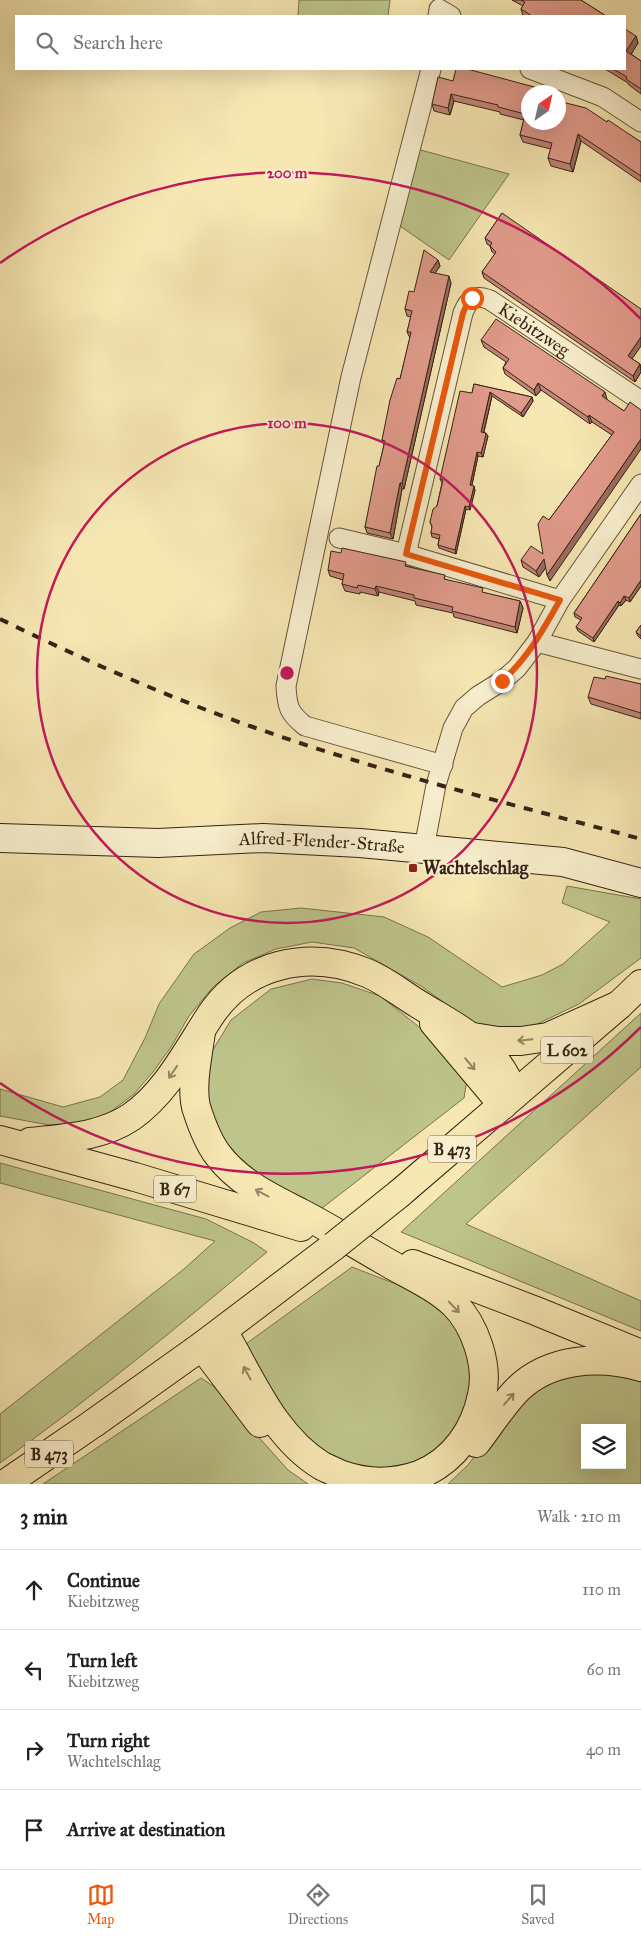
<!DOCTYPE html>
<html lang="en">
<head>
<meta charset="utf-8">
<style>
  body { margin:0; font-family:"IM FELL Great Primer",serif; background:#f2f2f2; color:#202124 }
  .controls { position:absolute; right:15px; bottom:15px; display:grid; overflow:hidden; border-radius:0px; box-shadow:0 5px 20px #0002 }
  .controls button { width:45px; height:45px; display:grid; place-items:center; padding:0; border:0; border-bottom:1px solid #e0e0e0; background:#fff; color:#202124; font:25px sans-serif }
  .compass { position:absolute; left:521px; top:85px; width:45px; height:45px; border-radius:50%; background:#fff; box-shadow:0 5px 20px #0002; rotate:34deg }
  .stop { position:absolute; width:15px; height:15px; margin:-11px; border:4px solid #ea580c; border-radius:50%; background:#fff }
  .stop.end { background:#ea580c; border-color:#fff; box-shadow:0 1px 5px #0008 }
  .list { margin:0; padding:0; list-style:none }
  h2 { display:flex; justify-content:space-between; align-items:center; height:65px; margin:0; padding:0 20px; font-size:21px }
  h2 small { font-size:16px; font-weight:400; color:#757577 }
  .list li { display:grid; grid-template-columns:32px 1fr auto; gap:15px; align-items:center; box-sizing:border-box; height:80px; padding:0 20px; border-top:1px solid #e0e0e0 }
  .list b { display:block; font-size:19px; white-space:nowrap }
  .list p { margin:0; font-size:16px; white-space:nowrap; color:#757577 }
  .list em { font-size:16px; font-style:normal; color:#757577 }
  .icon { flex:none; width:28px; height:28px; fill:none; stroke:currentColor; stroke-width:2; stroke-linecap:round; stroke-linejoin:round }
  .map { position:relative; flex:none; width:641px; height:1484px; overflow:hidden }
  .search { position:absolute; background:#fff; box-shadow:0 5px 20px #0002; left:15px; right:15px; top:15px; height:55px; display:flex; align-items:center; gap:12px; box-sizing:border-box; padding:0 18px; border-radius:0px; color:#757577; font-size:19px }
  .sheet { height:385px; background:#fff }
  nav { display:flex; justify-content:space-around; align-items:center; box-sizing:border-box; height:70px; border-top:1px solid #e0e0e0; background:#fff; font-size:14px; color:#757577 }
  nav a { display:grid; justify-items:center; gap:2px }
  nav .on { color:#ea580c }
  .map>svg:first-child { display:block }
  .green { fill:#bec58b; stroke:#7a7450; fill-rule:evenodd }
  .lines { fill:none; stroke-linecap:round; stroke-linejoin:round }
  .street-casing { stroke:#66543c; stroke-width:21 }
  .secondary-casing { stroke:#362315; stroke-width:30 }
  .primary-casing { stroke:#362315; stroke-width:30 }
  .highway-casing { stroke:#362315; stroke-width:30 }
  .street { stroke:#f9efce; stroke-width:19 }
  .secondary { stroke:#f9efce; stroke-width:28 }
  .primary { stroke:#f6e7b3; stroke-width:28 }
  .highway { stroke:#f6e7b3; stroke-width:28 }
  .rail { stroke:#362315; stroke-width:4; stroke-dasharray:9 9; stroke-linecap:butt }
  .primary-bridge-casing { stroke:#362315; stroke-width:30; stroke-linecap:butt }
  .primary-bridge { stroke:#f6e7b3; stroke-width:28 }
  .wall { fill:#c28578; stroke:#362315 }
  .shaded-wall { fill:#9e6c61; stroke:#362315 }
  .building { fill:#e19b8b; stroke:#362315 }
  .oneway { stroke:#968564 }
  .route { stroke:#ea580c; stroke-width:6 }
  .ring { fill:none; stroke:#c2185b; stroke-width:2.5 }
  .poi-dot { fill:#8f2418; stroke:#f9efce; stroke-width:2 }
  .labels { text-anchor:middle; stroke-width:4; stroke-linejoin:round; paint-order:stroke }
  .shield { fill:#f9efce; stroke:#70604c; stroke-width:1 }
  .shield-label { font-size:16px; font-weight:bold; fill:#362315 }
  .street-label { font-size:18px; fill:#362315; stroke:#f9efce }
  .poi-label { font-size:18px; font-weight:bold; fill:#362315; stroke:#f9efce; text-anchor:start }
  .centre { fill:#c2185b; stroke:#f9efce; stroke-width:2.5 }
  .ring-label { font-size:15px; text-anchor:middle; font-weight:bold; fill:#c2185b; stroke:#f9efce; stroke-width:4; stroke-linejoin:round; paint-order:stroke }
</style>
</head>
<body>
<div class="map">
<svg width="641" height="1484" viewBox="0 0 641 1484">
  <rect width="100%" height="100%" fill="#f6e7b3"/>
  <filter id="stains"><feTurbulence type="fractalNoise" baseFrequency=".004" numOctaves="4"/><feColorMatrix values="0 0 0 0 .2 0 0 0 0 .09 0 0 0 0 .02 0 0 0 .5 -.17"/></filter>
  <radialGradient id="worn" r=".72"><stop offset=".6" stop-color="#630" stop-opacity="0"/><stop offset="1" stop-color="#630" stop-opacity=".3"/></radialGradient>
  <g class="green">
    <path d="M299,0H390L388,16H298Z"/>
    <path d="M417,149L509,174L449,260L397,224Z"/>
    <path d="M567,886L641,899V958L579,1004L531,1027L502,1032L474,1024L421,986L354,948L312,942L276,949L243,963L213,987L189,1016L171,1047L153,1072L134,1094L109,1113L88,1123L49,1125L0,1116V1089L63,1107L100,1097L123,1080L145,1038L159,1004L194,954L230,928L261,912L301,908L384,917L428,937L502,987L542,975L563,964L610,922L562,903Z"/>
    <path d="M312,979L342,983L380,996L418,1026L467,1079L464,1098L321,1209L278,1189L243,1162L220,1136L210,1107L207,1088L211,1053L231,1020L271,989Z"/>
    <path d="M641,1013V1067L466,1224L641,1301V1331L401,1232Z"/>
    <path d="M0,1163L206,1219L254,1243L267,1252C180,1325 93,1397 0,1463V1414L184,1269L215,1241L0,1183Z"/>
    <path d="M352,1267L419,1293L437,1304L464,1337L472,1367L470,1399L449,1443L425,1463L388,1475L349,1468L312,1451L277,1414L243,1346Z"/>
    <path d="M608,1369L641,1382V1484H448L468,1465L485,1442L549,1376ZM585,1428H622V1465H585Z"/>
    <path d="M201,1378L213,1386L288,1470L308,1484H43Z"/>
  </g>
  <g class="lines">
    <defs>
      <g id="street">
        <path d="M438,16L439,9L451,16"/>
        <path d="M431,69L351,377L286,686C287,707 289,713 305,726L443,765"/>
        <path d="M530,69L603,97L641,122"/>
        <path d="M339,538L406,554L560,600"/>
        <path id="s1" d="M406,554L463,313C469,298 475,294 490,300L641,401"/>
        <path d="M537,642L641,669"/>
        <path d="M424,848L436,785L453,728L464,708L478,696L502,681L517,668L537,642L560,600L641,484"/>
      </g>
      <g id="secondary">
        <path id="s2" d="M0,838L158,843L263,838L360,843L563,862L641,883"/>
      </g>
      <g id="primary">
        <path d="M400,1193L619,1005L641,984"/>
        <path d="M94,1423L202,1346L334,1246"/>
      </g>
      <g id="highway">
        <path d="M434,1023L503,1105"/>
        <path d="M201,1032C198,1054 191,1086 196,1107C201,1123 208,1142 218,1155C239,1183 272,1198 301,1213C332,1229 360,1247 390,1264C411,1276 436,1287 454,1304C475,1325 489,1365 482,1395C475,1430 454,1461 419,1475C393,1484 368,1484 342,1475C335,1472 328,1469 322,1466C273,1436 251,1378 223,1331"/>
        <path d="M473,1037L498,1041H521L548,1037L619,1005"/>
        <path d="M0,1140L135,1177L301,1227"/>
        <path d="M30,1142C65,1138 101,1137 131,1117C166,1093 187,1051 210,1016C245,963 309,949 367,973C384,980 399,992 415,1002C458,1029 496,1044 514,1095"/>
        <path d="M413,1264L536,1311L641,1354"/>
        <path d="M202,1346L260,1423"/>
        <path d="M476,1443C489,1426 501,1407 516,1391C548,1358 599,1355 641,1367"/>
        <path d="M5,1484L94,1423"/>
      </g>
    </defs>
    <use href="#street" class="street-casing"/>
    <use href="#secondary" class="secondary-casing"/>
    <use href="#primary" class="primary-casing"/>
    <use href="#highway" class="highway-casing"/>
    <use href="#street" class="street"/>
    <use href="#secondary" class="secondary"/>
    <use href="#primary" class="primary"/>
    <use href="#highway" class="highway"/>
    <path class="rail" d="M0,619C82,659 167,697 253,727C380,772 511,804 641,839"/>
    <defs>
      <path id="primary-bridge" d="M334,1246L400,1193"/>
    </defs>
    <use href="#primary-bridge" class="primary-bridge-casing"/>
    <use href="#primary-bridge" class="primary-bridge"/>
  </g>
  <g class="wall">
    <path d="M512,0H581L606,16H523L521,9L523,6Z"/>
    <path d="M636,36L638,43L631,54L641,61V94L629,85L628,83L605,69H625Z"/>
    <path d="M453,81L538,88L539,92H528L607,122L641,142V182L581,141L573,172L551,166L548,158L551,149L523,142L520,135L524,120L500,114V112L454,101L450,115L434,111L432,104Z"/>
    <path d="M502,213L632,359L640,364L641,372L635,382L484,278L482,272L495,254L492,252L490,246L487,244L485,238Z"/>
    <path d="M438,260L440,266L435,273L451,283L404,489H402L393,539L367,533L365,527L384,445L382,440L400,379L410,338L407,332L411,317L407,316L405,309L414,292Z"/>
    <path d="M481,340L607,399V400L624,411L550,581L546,567L539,577L523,567L521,560L543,554L549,520L612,435L592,422L590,424L541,390L536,396L505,374L503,368L506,362L484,347Z"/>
    <path d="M474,384L532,397L533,401L523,417L492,396L484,432L488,436L485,447L483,457L478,456L472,485L475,490L470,510L466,509L456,554L439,548L438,545L439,539L432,537L431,533L432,527L430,522L437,506L442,483L440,479L472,393Z"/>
    <path d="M641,514V586L630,602L626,600L621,606L619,605L594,642L578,631L576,627L581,620L575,617L574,613Z"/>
    <path d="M408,566L484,593L520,601L523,608L517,633L454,617L453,613L416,605L415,601L379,592L378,596L360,592V594L345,591L342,584L343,580L330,576L328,570Z"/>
    <path d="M641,625V639L638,636L636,632Z"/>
    <path d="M605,679L641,684V719L591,704L588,697Z"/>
  </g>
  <g class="shaded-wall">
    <path d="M636,36L638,43L629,58L626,51Z"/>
    <path d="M451,94L454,101L450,115L448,108Z"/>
    <path d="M578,134L581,141L573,172L570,164Z"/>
    <path d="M438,260L440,266L432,278L430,272Z"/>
    <path d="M449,276L451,283L404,489L402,483Z"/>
    <path d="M641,337V346L630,362L628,356Z"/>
    <path d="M640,364L641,372L635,382L633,376Z"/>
    <path d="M538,383L541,390L536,396L534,390Z"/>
    <path d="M490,392L492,396L483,435L481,432Z"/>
    <path d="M605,392L607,399L605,403L602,396Z"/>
    <path d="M532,397L533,401L523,417L521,413Z"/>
    <path d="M589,415L592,422L590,424L588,417Z"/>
    <path d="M486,433L488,436L483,457L481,453Z"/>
    <path d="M641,439V449L550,581L547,575Z"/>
    <path d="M477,452L478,456L471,489L470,485Z"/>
    <path d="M400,483L402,489L393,539L390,533Z"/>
    <path d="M474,486L475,490L470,510L469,507Z"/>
    <path d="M465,506L466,509L456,554L455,550Z"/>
    <path d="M544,559L547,566L539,577L536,571Z"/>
    <path d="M641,580V586L630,602L629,598Z"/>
    <path d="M376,586L379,592L378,596L375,589Z"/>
    <path d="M624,596L626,600L621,606L620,603Z"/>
    <path d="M520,601L523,608L517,633L515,627Z"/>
    <path d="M618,601L619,605L594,642L593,638Z"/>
  </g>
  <g class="building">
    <path d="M521,0H581L606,16H532L521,9L525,2Z"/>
    <path d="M625,29L636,36L626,51L641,61V89L626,79L627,77L613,69H625Z"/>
    <path d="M456,69H467L538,88L536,92H528V122H558V101L586,108L607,122L608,120L641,142V176L578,134L570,164L548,158L552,143L520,135L525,114L498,107V105L451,94L448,108L432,104L438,77L453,81Z"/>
    <path d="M502,213L641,309V337L628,356L640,364L633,376L482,272L496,252L490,246L492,243L485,238Z"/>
    <path d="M424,250L438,260L430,272L449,276L402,483H400L390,533L365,527L377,466H379L385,441L382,440L390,400L397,378L400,379L411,332H407L412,311L405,309L409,291L414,292Z"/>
    <path d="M496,319L605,392L602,396L624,411L630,402L641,410V439L547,575L544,559L536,571L521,560L531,546L543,554L538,524L543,516L549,520L614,432L589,415L588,417L538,383L534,390L503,368L509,359L481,340Z"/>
    <path d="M474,384L532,397L521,413L490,392L481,432L486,433L484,443L481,453L477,452L470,485L474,486L469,507L465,506L455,550L438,545L440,535L431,533L432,526L430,522L433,509L437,506L443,480L440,479L460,391L472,393Z"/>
    <path d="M641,514V580L629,598L624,596L620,603L618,601L593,638L576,627L582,618L574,613Z"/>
    <path d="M342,548L406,562L405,566L445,575L444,579L483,588L482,592L520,601L515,627L452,611L453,607L414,598V595L376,586L375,589L358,585L357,588L342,584L344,574L328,570L331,551L341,553Z"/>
    <path d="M641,625V636L636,632Z"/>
    <path d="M606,676L641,684V713L588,697L594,677L605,679Z"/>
  </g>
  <defs><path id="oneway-shaft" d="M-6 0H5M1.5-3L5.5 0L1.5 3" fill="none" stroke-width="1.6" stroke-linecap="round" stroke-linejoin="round" transform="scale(1.25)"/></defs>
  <g class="oneway">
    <use href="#oneway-shaft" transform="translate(525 1040) rotate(174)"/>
    <use href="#oneway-shaft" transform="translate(470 1064) rotate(50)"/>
    <use href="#oneway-shaft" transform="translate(173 1072) rotate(124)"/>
    <use href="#oneway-shaft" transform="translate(262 1193) rotate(-152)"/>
    <use href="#oneway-shaft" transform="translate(454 1307) rotate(46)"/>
    <use href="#oneway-shaft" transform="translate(247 1373) rotate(-119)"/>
    <use href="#oneway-shaft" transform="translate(509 1399) rotate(-49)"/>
  </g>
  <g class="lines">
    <path class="route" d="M472,298L467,304L463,313L406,554L560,600C543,630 528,658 502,681"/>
  </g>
  <g class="ring">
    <circle cx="287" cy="673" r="250"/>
    <path d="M641 1027A500 500 0 0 1 0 1083M0 263A500 500 0 0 1 641 319"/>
  </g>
  <rect class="poi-dot" x="408" y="863" width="10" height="10" rx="2.5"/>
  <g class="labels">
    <g class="shield">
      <rect x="541" y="1036.5" width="52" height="27" rx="4"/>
      <rect x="428" y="1135.5" width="48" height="27" rx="4"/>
      <rect x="154" y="1175.5" width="42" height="27" rx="4"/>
      <rect x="25" y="1440.5" width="48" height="27" rx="4"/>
    </g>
    <g class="shield-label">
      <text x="567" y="1056">L 602</text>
      <text x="452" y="1155">B 473</text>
      <text x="175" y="1195">B 67</text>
      <text x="49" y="1460">B 473</text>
    </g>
    <g class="street-label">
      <text dy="6" stroke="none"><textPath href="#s1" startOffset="336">Kiebitzweg</textPath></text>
      <text dy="6" stroke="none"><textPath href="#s2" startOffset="322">Alfred-Flender-Straße</textPath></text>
    </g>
    <g class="poi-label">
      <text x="423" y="874">Wachtelschlag</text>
    </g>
  </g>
  <circle cx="287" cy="673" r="8" class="centre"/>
  <g class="ring-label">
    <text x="287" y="178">200 m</text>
    <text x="287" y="428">100 m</text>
  </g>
  <rect width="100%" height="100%" filter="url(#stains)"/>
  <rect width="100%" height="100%" fill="url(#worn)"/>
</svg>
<div class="controls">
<button><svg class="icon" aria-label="layers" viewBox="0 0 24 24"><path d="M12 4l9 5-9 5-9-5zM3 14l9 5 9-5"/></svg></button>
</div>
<svg class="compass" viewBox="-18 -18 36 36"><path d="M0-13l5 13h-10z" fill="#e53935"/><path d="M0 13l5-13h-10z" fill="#757577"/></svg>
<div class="stop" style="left:472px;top:298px"></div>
<div class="stop end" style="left:502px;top:681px"></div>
<div class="search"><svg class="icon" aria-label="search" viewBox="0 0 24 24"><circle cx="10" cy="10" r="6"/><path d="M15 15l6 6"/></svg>Search here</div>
</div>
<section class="sheet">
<h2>3 min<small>Walk · 210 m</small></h2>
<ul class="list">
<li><svg class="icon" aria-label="ahead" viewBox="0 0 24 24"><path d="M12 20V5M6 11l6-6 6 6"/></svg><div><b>Continue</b><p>Kiebitzweg</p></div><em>110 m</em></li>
<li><svg class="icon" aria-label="left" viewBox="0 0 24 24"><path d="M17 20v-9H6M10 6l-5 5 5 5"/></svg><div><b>Turn left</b><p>Kiebitzweg</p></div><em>60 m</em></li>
<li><svg class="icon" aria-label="right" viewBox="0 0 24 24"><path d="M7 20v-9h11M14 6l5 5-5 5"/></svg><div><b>Turn right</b><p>Wachtelschlag</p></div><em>40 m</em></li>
<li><svg class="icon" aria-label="arrive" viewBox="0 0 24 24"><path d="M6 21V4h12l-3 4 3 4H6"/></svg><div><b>Arrive at destination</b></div></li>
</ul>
</section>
<nav>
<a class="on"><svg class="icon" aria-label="map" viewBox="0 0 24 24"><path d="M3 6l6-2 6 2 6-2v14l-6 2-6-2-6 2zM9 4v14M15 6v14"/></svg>Map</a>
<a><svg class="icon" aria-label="directions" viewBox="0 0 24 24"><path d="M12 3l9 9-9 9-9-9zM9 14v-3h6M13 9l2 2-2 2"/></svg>Directions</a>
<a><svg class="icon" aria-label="saved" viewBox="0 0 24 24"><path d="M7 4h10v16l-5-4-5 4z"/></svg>Saved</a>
</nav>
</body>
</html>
